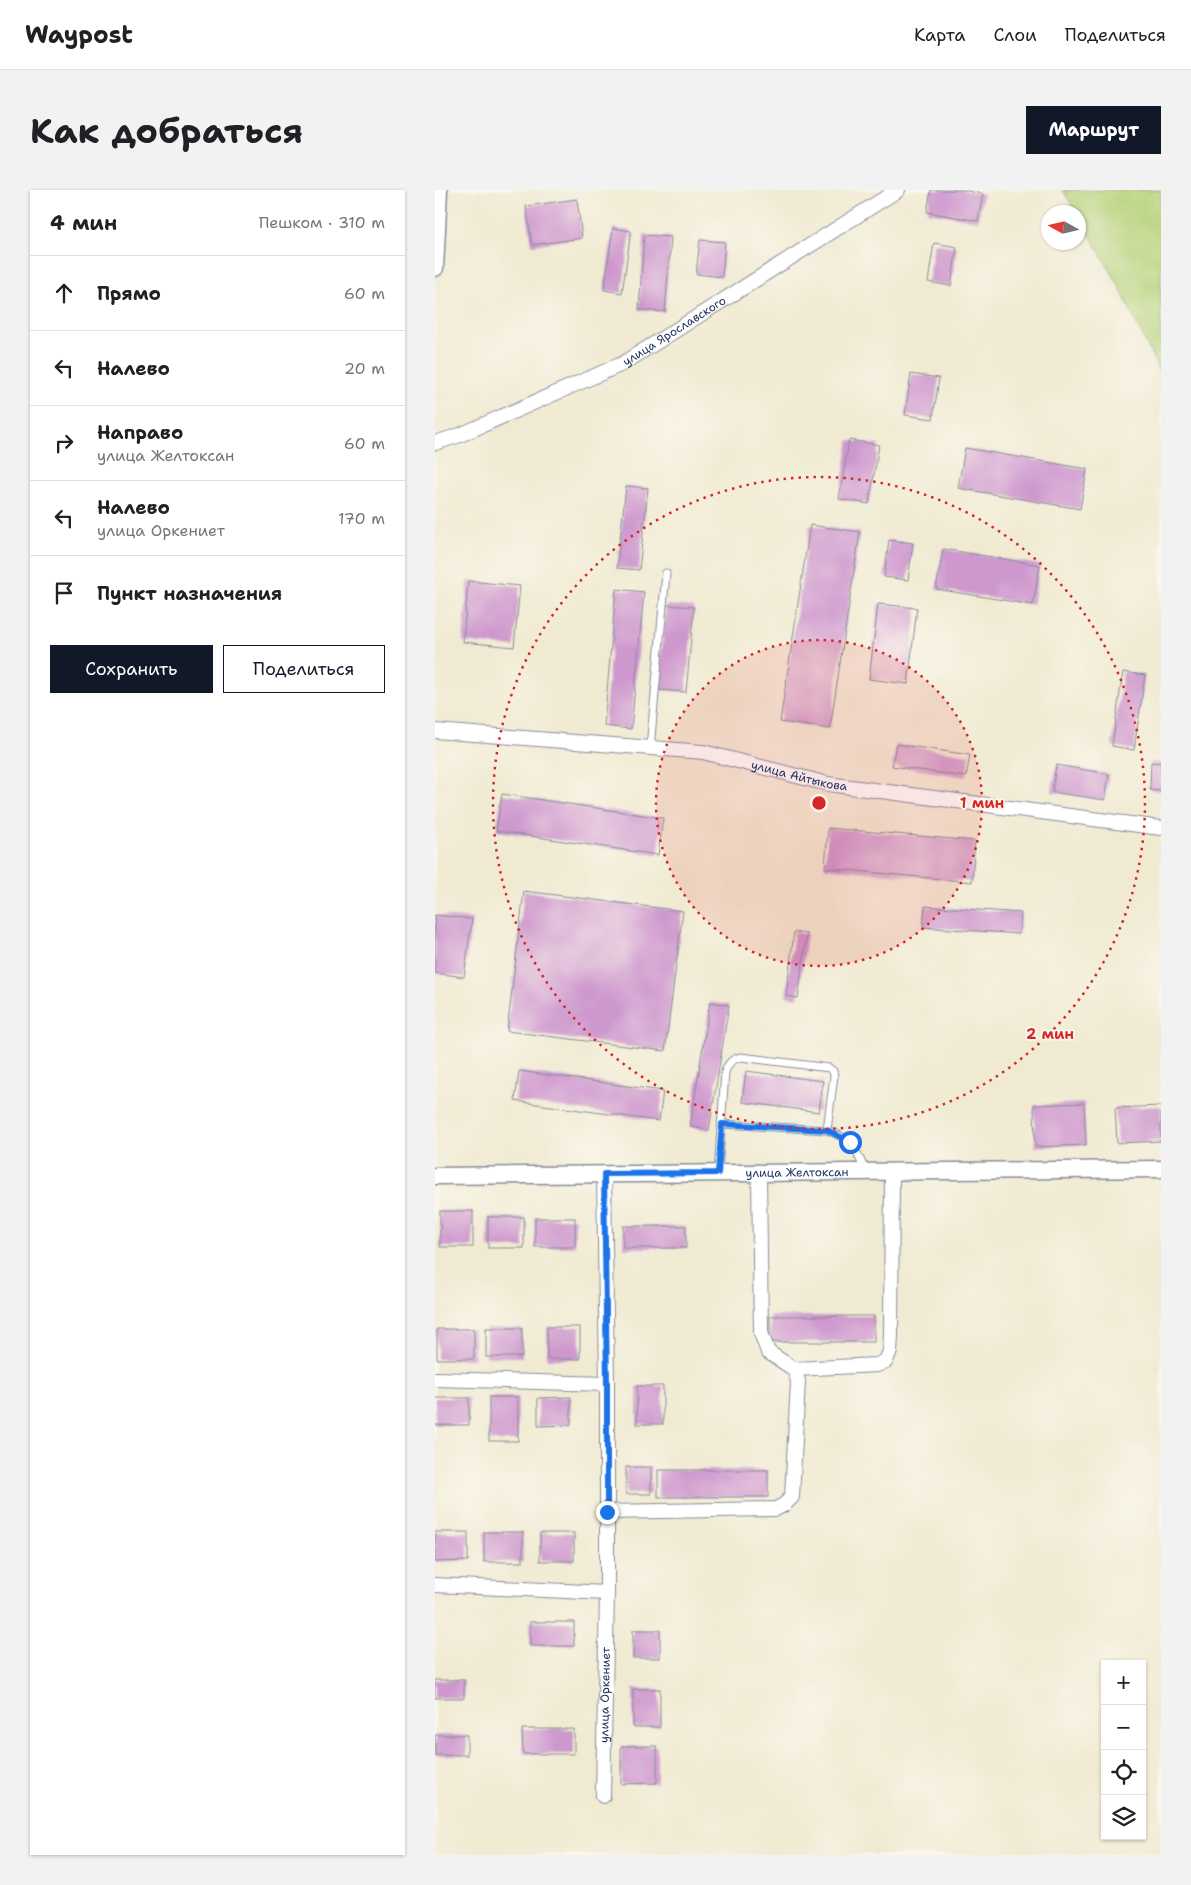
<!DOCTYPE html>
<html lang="ru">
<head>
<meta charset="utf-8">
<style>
  body { margin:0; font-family:"Shantell Sans",sans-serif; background:#f2f2f2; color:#202124 }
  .controls { position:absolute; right:15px; bottom:15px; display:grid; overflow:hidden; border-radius:0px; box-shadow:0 1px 4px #0004 }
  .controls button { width:45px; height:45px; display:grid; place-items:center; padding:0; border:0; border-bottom:1px solid #e0e0e0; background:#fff; color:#202124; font:25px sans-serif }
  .compass { position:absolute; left:606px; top:15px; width:45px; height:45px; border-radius:50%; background:#fff; box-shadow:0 1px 4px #0004; rotate:278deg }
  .stop { position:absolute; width:15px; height:15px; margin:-11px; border:4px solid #1a73e8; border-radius:50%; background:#fff }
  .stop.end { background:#1a73e8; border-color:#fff; box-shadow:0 1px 5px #0008 }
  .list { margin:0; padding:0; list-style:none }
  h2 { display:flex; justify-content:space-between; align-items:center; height:65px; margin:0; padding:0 20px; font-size:21px }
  h2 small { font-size:16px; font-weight:400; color:#757577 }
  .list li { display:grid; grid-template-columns:32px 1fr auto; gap:15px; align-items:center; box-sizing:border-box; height:75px; padding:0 20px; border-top:1px solid #e0e0e0 }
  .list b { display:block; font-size:19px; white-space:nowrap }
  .list p { margin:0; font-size:16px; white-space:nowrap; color:#757577 }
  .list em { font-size:16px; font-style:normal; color:#757577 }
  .actions { display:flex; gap:10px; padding:15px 20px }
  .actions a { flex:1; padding:11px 0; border:1px solid #111827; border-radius:0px; text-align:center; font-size:18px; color:#111827 }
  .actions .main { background:#111827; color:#fff }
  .icon { flex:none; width:28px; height:28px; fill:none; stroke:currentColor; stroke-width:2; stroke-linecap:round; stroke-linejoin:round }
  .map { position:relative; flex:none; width:726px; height:1665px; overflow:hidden; border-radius:0px }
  header { display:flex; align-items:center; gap:30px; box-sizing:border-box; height:70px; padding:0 25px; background:#fff; border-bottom:1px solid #e0e0e0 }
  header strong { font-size:24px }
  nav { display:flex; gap:28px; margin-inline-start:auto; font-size:18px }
  .intro { display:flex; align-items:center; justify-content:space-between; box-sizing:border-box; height:120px; padding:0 30px }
  h1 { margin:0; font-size:35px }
  .button { padding:12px 22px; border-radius:0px; background:#111827; color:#fff; font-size:18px; font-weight:700 }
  main { display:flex; gap:30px; padding:0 30px }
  aside { flex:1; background:#fff; border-radius:0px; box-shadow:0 1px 4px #0004 }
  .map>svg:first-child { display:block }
  .green { fill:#b4d178; stroke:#68806b }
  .building { fill:#ce97ce }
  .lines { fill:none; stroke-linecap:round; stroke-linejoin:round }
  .service-casing { stroke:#868c98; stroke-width:9 }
  .minor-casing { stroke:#868c98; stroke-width:16 }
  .tertiary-casing { stroke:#868c98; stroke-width:19 }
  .service { stroke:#fff; stroke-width:7 }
  .minor { stroke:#fff; stroke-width:14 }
  .tertiary { stroke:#fff; stroke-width:16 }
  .route { stroke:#1a73e8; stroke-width:6 }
  .ring { fill:none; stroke:#d62828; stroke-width:2.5; stroke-dasharray:2.5 5 }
  .labels { text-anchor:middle; stroke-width:4; stroke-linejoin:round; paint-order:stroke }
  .street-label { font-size:12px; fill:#1b2f5e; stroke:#fbf7ec }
  .centre { fill:#d62828; stroke:#fbf7ec; stroke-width:2.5 }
  .ring-label { font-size:15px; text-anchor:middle; font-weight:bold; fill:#d62828; stroke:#fbf7ec; stroke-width:4; stroke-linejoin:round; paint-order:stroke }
</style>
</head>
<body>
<header>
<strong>Waypost</strong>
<nav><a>Карта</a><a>Слои</a><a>Поделиться</a></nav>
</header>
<div class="intro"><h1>Как добраться</h1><a class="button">Маршрут</a></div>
<main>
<aside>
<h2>4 мин<small>Пешком · 310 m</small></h2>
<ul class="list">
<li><svg class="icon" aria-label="ahead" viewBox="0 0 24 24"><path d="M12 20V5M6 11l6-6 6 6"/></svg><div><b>Прямо</b></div><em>60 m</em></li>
<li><svg class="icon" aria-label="left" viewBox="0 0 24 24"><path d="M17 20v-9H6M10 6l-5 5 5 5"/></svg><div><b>Налево</b></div><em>20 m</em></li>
<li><svg class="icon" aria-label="right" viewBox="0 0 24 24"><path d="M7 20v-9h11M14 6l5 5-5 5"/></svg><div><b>Направо</b><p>улица Желтоксан</p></div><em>60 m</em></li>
<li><svg class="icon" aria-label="left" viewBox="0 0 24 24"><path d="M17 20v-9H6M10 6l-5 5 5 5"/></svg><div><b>Налево</b><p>улица Оркениет</p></div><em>170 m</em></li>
<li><svg class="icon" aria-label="arrive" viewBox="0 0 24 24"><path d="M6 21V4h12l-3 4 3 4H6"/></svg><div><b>Пункт назначения</b></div></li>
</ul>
<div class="actions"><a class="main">Сохранить</a><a>Поделиться</a></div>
</aside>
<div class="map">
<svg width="726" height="1665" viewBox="0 0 726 1665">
  <rect width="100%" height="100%" fill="#fbf7ec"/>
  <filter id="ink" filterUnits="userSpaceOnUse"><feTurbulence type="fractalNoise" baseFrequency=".02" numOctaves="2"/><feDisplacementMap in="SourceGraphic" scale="10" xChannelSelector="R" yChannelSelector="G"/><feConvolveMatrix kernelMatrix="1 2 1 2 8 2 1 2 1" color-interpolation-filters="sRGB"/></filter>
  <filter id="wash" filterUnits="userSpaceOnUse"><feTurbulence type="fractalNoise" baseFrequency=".0096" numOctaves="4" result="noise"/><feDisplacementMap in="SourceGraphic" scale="20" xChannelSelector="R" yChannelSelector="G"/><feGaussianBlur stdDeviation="1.12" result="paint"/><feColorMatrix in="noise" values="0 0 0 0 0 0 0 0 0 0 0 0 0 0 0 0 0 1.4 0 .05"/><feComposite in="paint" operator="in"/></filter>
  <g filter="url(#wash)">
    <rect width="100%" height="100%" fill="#f0ead2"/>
    <path class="green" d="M628,0H726V185L683,94L644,26V22H641Z"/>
    <g id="blocks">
      <g class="building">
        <path d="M496,0H527L548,4L543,31L492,22Z"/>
        <path d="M142,9L147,48L97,55L91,16Z"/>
        <path d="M178,38L196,41L187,103L169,100Z"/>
        <path d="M209,45L236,47L230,122L204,120Z"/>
        <path d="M265,50L290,52L287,87L261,84Z"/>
        <path d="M499,53L522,57L516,96L493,92Z"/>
        <path d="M476,184L504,188L498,229L470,225Z"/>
        <path d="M414,250L444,255L434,314L404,309Z"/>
        <path d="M530,258L652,279L645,319L523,298Z"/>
        <path d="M191,296L213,298L204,380L182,378Z"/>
        <path d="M375,335L425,342L395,539L345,532Z"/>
        <path d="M454,350L478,353L473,390L449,387Z"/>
        <path d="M508,359L605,375L598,415L501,399Z"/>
        <path d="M33,391L85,396L79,457L28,452Z"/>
        <path d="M181,399L209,402L196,539L169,536Z"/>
        <path d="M443,414L482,418L473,494L434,489Z"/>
        <path d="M231,415L259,417L251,502L223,500Z"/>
        <path d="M688,482L710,485L699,560L677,556Z"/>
        <path d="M461,554L535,565L531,587L457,576Z"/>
        <path d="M716,572L726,573V601L715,600Z"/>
        <path d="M621,575L674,584L670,610L617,602Z"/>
        <path d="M67,604L228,628L223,665L61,641Z"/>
        <path d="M393,638L540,651L537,692L390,678Z"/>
        <path d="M89,701L248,721L230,861L72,841Z"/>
        <path d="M490,716L586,723L584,744L488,737Z"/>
        <path d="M0,725L37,729L29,787L0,783Z"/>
        <path d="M359,742L372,744L363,808L351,806Z"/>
        <path d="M275,812L294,815L274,940L255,937Z"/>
        <path d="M84,881L228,901L224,931L80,911Z"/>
        <path d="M311,881L388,891L384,922L307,912Z"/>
        <path d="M649,913L651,955L600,957L599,915Z"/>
        <path d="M726,916V951L682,953L680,918Z"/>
        <rect x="5" y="1021" width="33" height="36"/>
        <rect x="53" y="1027" width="36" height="31"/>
        <rect x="100" y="1028" width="40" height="29"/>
        <rect x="188" y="1036" width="63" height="22"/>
        <rect x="335" y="1126" width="104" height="26"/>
        <rect x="112" y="1137" width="33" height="32"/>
        <rect x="51" y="1138" width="36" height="29"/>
        <rect x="2" y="1139" width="37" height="30"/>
        <rect x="202" y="1196" width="26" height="38"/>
        <rect x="54" y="1207" width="29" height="44"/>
        <path d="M136,1207V1235L103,1236V1208Z"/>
        <rect x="0" y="1208" width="34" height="27"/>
        <rect x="191" y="1277" width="25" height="27"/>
        <rect x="223" y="1280" width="110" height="27"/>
        <path d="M0,1342H33V1371L0,1372Z"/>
        <rect x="49" y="1342" width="39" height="30"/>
        <rect x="105" y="1343" width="34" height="28"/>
        <rect x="95" y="1432" width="44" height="24"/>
        <rect x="198" y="1440" width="27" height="28"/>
        <rect x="0" y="1490" width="29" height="18"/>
        <rect x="198" y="1499" width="27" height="38"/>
        <path d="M87,1539H139V1564H88Z"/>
        <rect x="0" y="1545" width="32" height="20"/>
        <path d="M186,1556H222V1593L186,1594Z"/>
      </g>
    </g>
  </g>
  <g filter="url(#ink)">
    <use href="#blocks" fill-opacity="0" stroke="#868c98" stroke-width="1"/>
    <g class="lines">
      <defs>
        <g id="service">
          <path d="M215,558L231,383"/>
          <path d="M287,934L392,940"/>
          <path d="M283,982L290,882C293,873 297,869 306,867L394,878L398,881L399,886L392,940C418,950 420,956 430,981"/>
        </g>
        <g id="minor">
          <path id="s1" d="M0,253L25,245L187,174L463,0"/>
          <path id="s2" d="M0,541L268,562L393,594L726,638"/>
          <path d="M359,1179L442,1175L451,1171L455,1161L456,1146L457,981"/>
          <path d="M0,1189L172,1194"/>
          <path d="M172,1322L341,1319L350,1314L357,1307L363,1191L359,1179L333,1162L326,1143L324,984"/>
          <path d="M0,1395L172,1403"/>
          <path id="s3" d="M168,1606L172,1403V1194L169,984"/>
        </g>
        <g id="tertiary">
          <path d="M0,78L4,0"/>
          <path id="s4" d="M0,986L726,979"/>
        </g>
      </defs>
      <use href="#service" class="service-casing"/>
      <use href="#minor" class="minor-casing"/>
      <use href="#tertiary" class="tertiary-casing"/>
      <use href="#service" class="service"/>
      <use href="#minor" class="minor"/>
      <use href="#tertiary" class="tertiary"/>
    </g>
  </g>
  <g class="lines" filter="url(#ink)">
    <path class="route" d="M172,1322V1194L169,984L283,983L287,934L392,940L415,952"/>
  </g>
  <circle cx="384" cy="613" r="163" fill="#d62828" fill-opacity=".12"/>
  <g class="ring">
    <circle cx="384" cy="613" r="163"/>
    <circle cx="384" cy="613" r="326"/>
  </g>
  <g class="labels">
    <g class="street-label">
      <text dy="4" stroke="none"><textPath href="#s1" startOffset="265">улица Ярославского</textPath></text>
      <text dy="4" stroke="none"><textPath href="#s2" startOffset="368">улица Айтыкова</textPath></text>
      <text dy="4" stroke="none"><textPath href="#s4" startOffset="362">улица Желтоксан</textPath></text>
      <text dy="4" stroke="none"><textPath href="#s3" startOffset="101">улица Оркениет</textPath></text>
    </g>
  </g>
  <circle cx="384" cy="613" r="8" class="centre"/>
  <g class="ring-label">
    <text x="547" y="618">1 мин</text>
    <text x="615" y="849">2 мин</text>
  </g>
</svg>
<div class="controls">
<button>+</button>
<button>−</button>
<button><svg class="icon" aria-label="locate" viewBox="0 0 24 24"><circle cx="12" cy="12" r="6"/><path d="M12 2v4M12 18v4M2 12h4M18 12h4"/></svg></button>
<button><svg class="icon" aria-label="layers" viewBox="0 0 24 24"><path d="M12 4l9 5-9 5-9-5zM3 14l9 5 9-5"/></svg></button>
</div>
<svg class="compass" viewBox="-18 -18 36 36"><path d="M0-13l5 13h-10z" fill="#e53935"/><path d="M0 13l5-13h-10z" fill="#757577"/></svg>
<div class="stop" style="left:415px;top:952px"></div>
<div class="stop end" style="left:172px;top:1322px"></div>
</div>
</main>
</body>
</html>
